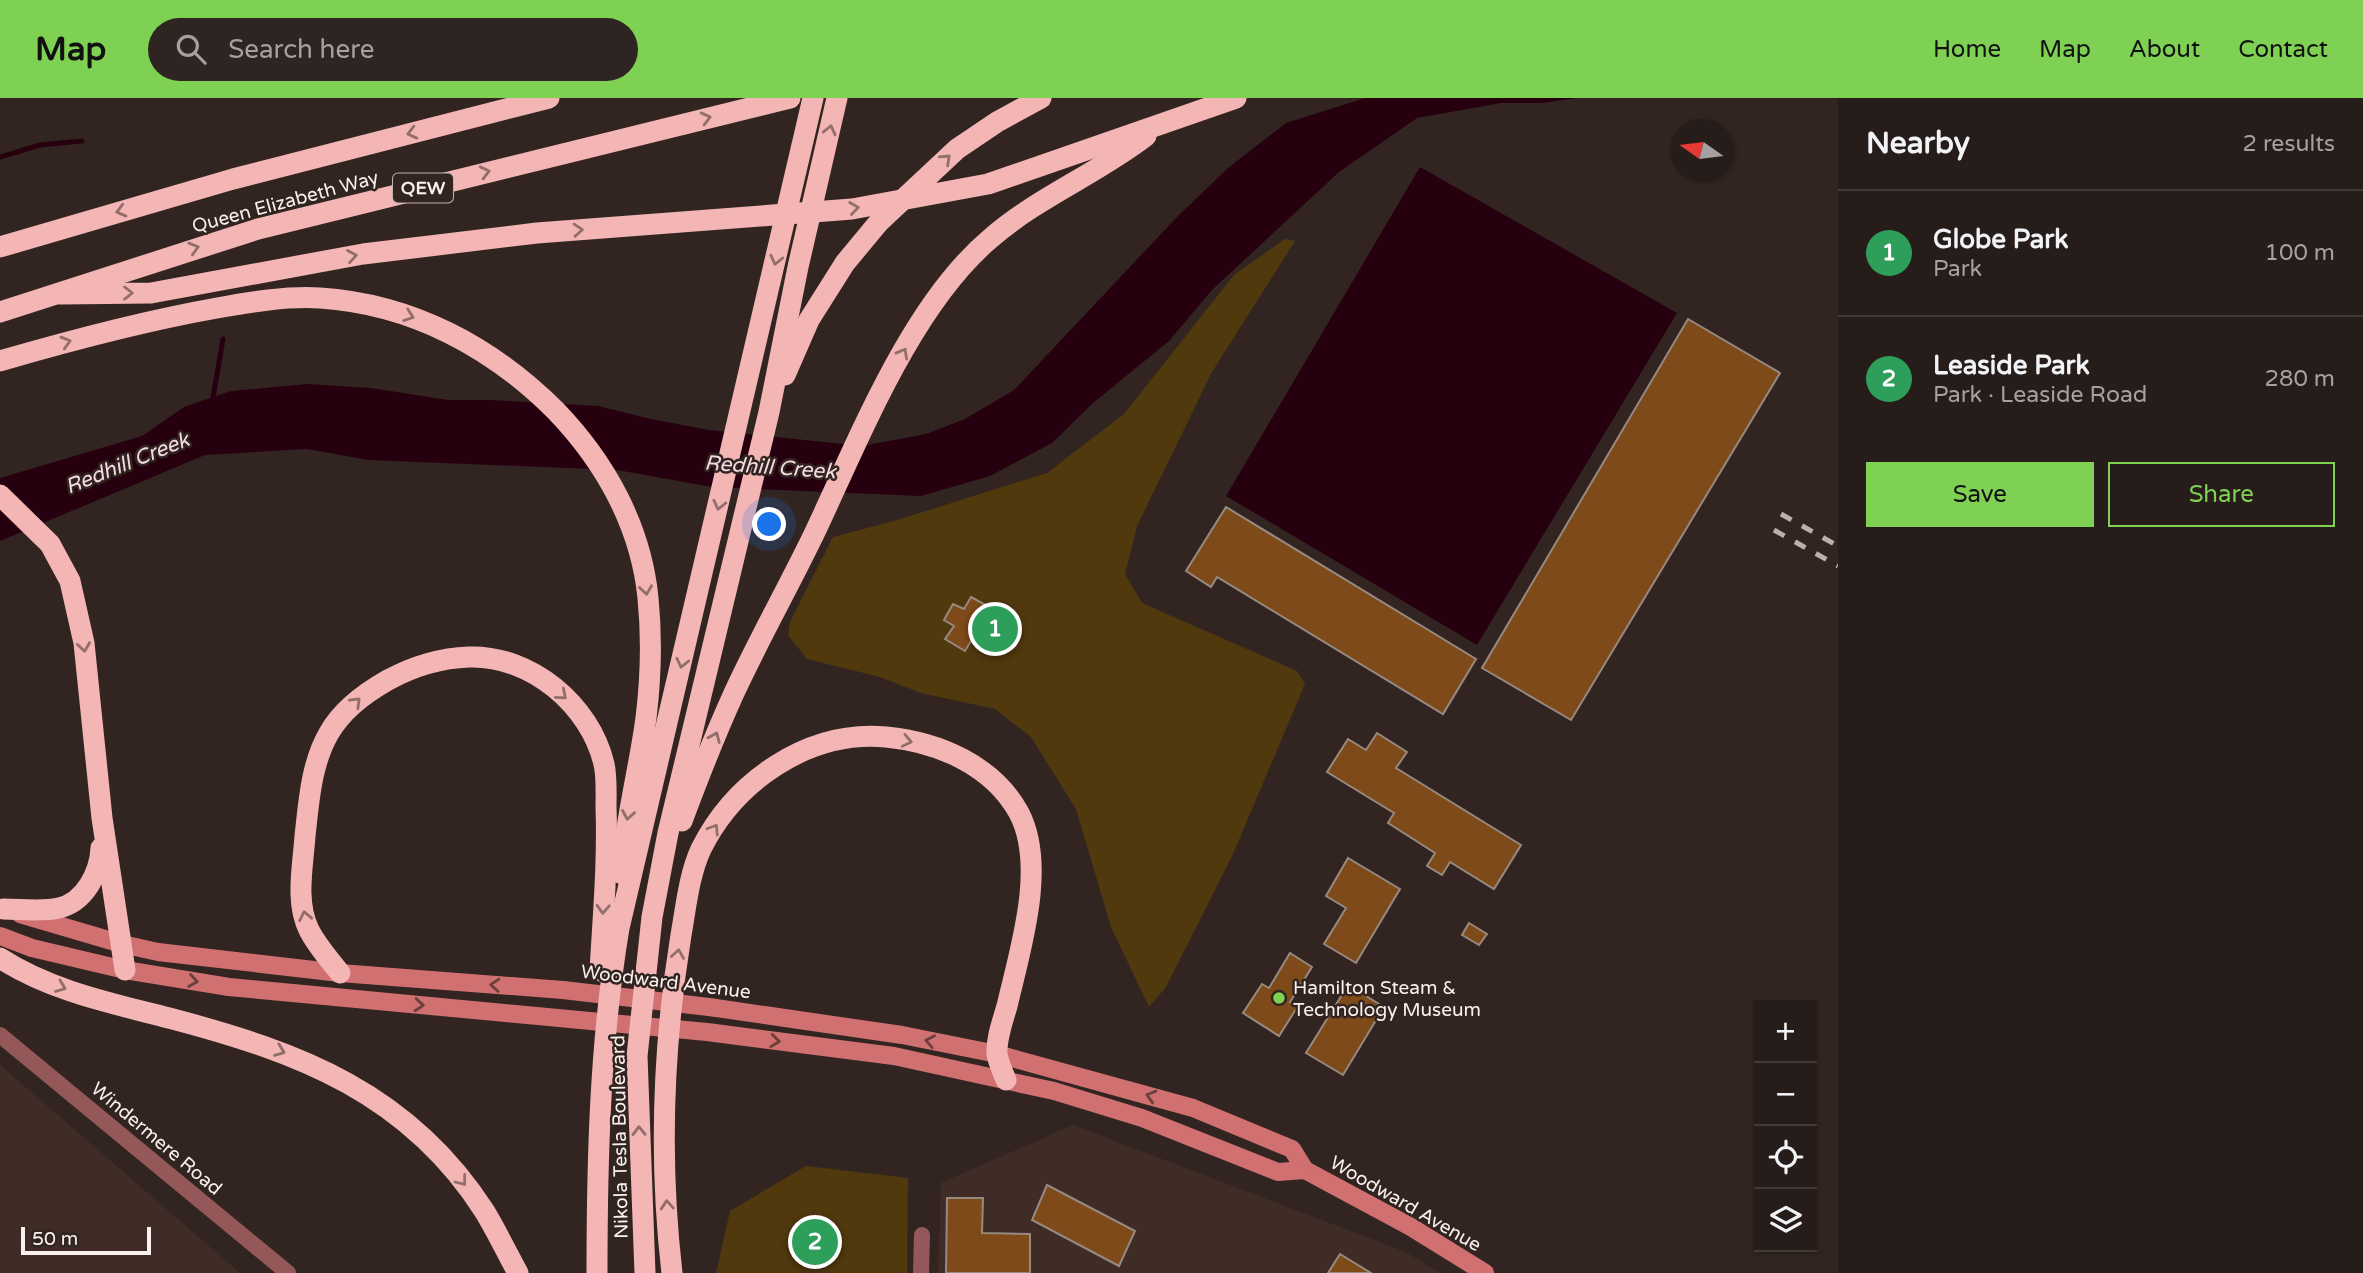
<!DOCTYPE html>
<html lang="en">
<head>
<meta charset="utf-8">
<style>
  body { margin:0; font-family:"Varela Round",sans-serif; background:#2e2522; color:#f1f3f6 }
  .controls { position:absolute; right:21px; bottom:21px; display:grid; overflow:hidden; border-radius:0px; box-shadow:0 2px 5px #0004 }
  .controls button { width:63px; height:63px; display:grid; place-items:center; padding:0; border:0; border-bottom:2px solid #423a38; background:#261c19; color:#f1f3f6; font:35px sans-serif }
  .compass { position:absolute; left:1670px; top:21px; width:63px; height:63px; border-radius:50%; background:#261c19; box-shadow:0 2px 5px #0004; rotate:284deg }
  .scale { position:absolute; left:21px; bottom:18px; width:130px; box-sizing:border-box; padding-left:7px; border:4px solid #faf1ee; border-top:0; font-size:19px; line-height:24px; white-space:nowrap; color:#faf1ee; -webkit-text-stroke:5px #322521; paint-order:stroke }
  .you { position:absolute; left:770px; top:427px; width:24px; height:24px; margin:-18px; border:5px solid #fff; border-radius:50%; background:#1a73e8; box-shadow:0 0 0 10px #1a73e833 }
  .badge { display:grid; place-items:center; width:46px; height:46px; border-radius:50%; background:#7ed153; color:#fff; font-size:23px; font-weight:700 }
  .pin { position:absolute; translate:-50% -50%; border:4px solid #fff; box-shadow:0 2px 7px #0006 }
  .list { margin:0; padding:0; list-style:none }
  h2 { display:flex; justify-content:space-between; align-items:center; height:91px; margin:0; padding:0 28px; font-size:30px }
  h2 small { font-size:23px; font-weight:400; color:#a4a1a2 }
  .list li { display:grid; grid-template-columns:46px 1fr auto; gap:21px; align-items:center; box-sizing:border-box; height:126px; padding:0 28px; border-top:2px solid #423a38 }
  .list b { display:block; font-size:26px; white-space:nowrap }
  .list p { margin:0; font-size:23px; white-space:nowrap; color:#a4a1a2 }
  .list em { font-size:23px; font-style:normal; color:#a4a1a2 }
  .actions { display:flex; gap:14px; padding:21px 28px }
  .actions a { flex:1; padding:16px 0; border:2px solid #7ed153; border-radius:0px; text-align:center; font-size:24px; color:#7ed153 }
  .actions .main { background:#7ed153; color:#111 }
  .icon { flex:none; width:38px; height:38px; fill:none; stroke:currentColor; stroke-width:2; stroke-linecap:round; stroke-linejoin:round }
  .map { position:relative; flex:none; width:1838px; height:1175px; overflow:hidden }
  header { display:flex; align-items:center; gap:42px; box-sizing:border-box; height:98px; padding:0 35px; background:#7ed153; color:#111 }
  header strong { font-size:33px }
  nav { display:flex; gap:38px; margin-inline-start:auto; font-size:24px }
  .search { width:490px; height:63px; background:#2e2522; display:flex; align-items:center; gap:18px; box-sizing:border-box; padding:0 24px; border-radius:38px; color:#a4a1a2; font-size:26px }
  main { display:flex }
  aside { flex:1; background:#261c19 }
  .map>svg:first-child { display:block }
  .built { fill:#3f2c26 }
  .green { fill:#51390e }
  .water { fill:#26000e }
  .lines { fill:none; stroke-linecap:round; stroke-linejoin:round }
  .stream { stroke:#26000e; stroke-width:5 }
  .building { fill:#7f4a19; stroke:#968a80; stroke-width:2 }
  .street { stroke:#945858; stroke-width:16 }
  .secondary { stroke:#d17071; stroke-width:18 }
  .highway { stroke:#f3b6b5; stroke-width:21 }
  .rail { stroke:#bab0ac; stroke-width:5; stroke-dasharray:12 12; stroke-linecap:butt }
  .oneway { stroke:#926e6b }
  .oneway2 { stroke:#6a3f3d }
  .poi-dot { fill:#7ed153; stroke:#322521; stroke-width:2.5 }
  .labels { text-anchor:middle; stroke-width:5; stroke-linejoin:round; paint-order:stroke }
  .shield { fill:#322521; stroke:#beb4b0; stroke-width:2 }
  .shield-label { font-size:18px; font-weight:bold; fill:#faf1ee }
  .street-label { font-size:19px; fill:#faf1ee; stroke:#322521 }
  .poi-label { font-size:19px; fill:#faf1ee; stroke:#322521; text-anchor:start }
  .water-label { font-size:21px; font-style:italic; fill:#f5dce2; stroke:#322521 }
</style>
</head>
<body>
<header>
<strong>Map</strong>
<div class="search"><svg class="icon" aria-label="search" viewBox="0 0 24 24"><circle cx="10" cy="10" r="6"/><path d="M15 15l6 6"/></svg>Search here</div>
<nav><a>Home</a><a>Map</a><a>About</a><a>Contact</a></nav>
</header>
<main>
<div class="map">
<svg width="1838" height="1175" viewBox="0 0 1838 1175">
  <rect width="100%" height="100%" fill="#322521"/>
  <g class="built">
    <path d="M0,967L240,1175H0Z"/>
    <path d="M1073,1027L1408,1155L1439,1175H938L941,1085Z"/>
  </g>
  <g class="green">
    <path d="M1285,141L1295,143L1212,274L1137,428L1125,476L1142,505L1297,573L1305,586L1233,756L1166,889L1149,909L1111,829L1076,711L1031,639L995,611L921,595L880,579L807,561L788,537L790,524L833,439L894,423L1047,375L1124,316L1234,177Z"/>
    <path d="M806,1068L908,1080L907,1175H716L730,1113Z"/>
  </g>
  <g class="water">
    <path d="M1365,0H1577L1542,5H1501L1417,20L1339,74L1212,192L1169,243L1093,305L1052,345L990,378L921,398L712,389L617,372L368,362L307,351L205,357L0,443V380L142,338L184,309L231,293L307,286L371,290L448,302H490L598,308L651,321L709,332L862,348L926,336L965,321L1014,292L1176,120L1228,70L1286,25Z"/>
    <path d="M1420,69L1677,215L1477,547L1226,398Z"/>
  </g>
  <g class="lines">
    <g class="stream">
      <path d="M0,59L40,47L82,43"/>
      <path d="M213,300L223,241"/>
    </g>
  </g>
  <g class="building">
    <path d="M1688,221L1780,275L1571,622L1482,570Z"/>
    <path d="M1226,409L1476,561L1443,616L1217,479L1211,489L1186,473Z"/>
    <path d="M971,499L991,510L986,520L994,524L979,548L971,543L965,553L945,541L954,528L944,522L953,506L964,511Z"/>
    <path d="M1377,635L1407,654L1396,670L1521,747L1494,791L1450,764L1442,777L1427,768L1435,755L1388,725L1394,715L1327,674L1348,641L1366,652Z"/>
    <path d="M1348,760L1400,791L1356,865L1324,846L1346,810L1326,798Z"/>
    <path d="M1469,825L1487,836L1479,847L1462,837Z"/>
    <path d="M1290,855L1312,869L1290,904L1298,908L1279,938L1243,915L1262,886L1269,890Z"/>
    <path d="M1348,887L1384,909L1343,977L1306,955Z"/>
    <path d="M1047,1087L1135,1133L1119,1168L1032,1122Z"/>
    <path d="M947,1100H983L982,1135L1030,1136V1175H946Z"/>
    <path d="M1340,1156L1371,1175H1328Z"/>
  </g>
  <g class="lines">
    <g class="street">
      <path d="M0,937L288,1175"/>
      <path d="M921,1175L922,1137"/>
    </g>
    <g class="secondary">
      <path d="M20,816L122,846L158,854L340,875L563,892L709,909L902,937L997,956L1193,1010L1292,1051L1305,1072L1411,1129L1485,1175"/>
      <path d="M0,838L32,850L125,872L229,889L707,934L894,958L1054,993L1142,1020L1278,1074L1305,1072"/>
    </g>
    <g class="highway">
      <path d="M0,149L233,81L549,0"/>
      <path d="M60,196L151,195L363,156L537,135L852,111L988,86L1236,0"/>
      <path d="M0,214L258,131L790,0"/>
      <path d="M0,263C72,242 144,223 217,210C250,204 287,198 320,200C412,206 492,249 556,313C605,364 641,428 648,500C652,540 651,579 646,620C639,672 625,723 622,776"/>
      <path d="M785,277L809,222L845,165L879,124L957,51L997,24L1041,0"/>
      <path d="M0,397L50,446L70,483L84,545L102,720L125,872"/>
      <path d="M682,723C698,680 715,637 734,595C759,541 789,488 815,434C859,341 911,207 991,140C1038,99 1097,76 1146,38"/>
      <path d="M3,811C21,811 42,814 59,810C85,804 100,774 101,750"/>
      <path d="M0,860C51,893 111,905 169,920C299,954 409,995 485,1114C497,1134 507,1155 518,1175"/>
      <path d="M340,875C329,861 317,848 309,832C295,804 303,768 305,738C309,703 311,666 329,635C342,612 365,595 388,582C412,569 441,560 469,559C531,557 590,607 604,666C607,679 606,695 606,709C608,764 603,819 600,873"/>
      <path d="M597,1175C597,1060 600,944 619,830L813,0"/>
      <path d="M645,1175L637,958L652,819L668,735L769,314L798,169L837,0"/>
      <path d="M672,1175C659,1063 663,948 681,837C686,809 689,777 701,751C735,683 808,632 886,639C938,644 993,667 1019,715C1047,768 1020,852 1007,908C1003,922 996,941 997,956C998,964 1003,974 1006,982"/>
    </g>
    <g class="rail">
      <path d="M1781,416L1838,448"/>
      <path d="M1774,432L1838,468"/>
    </g>
  </g>
  <defs><path id="oneway-chevron" d="M-2-3.5L2.5 0L-2 3.5" fill="none" stroke-width="1.6" stroke-linecap="round" stroke-linejoin="round" transform="scale(1.75)"/></defs>
  <g class="oneway">
    <use href="#oneway-chevron" transform="translate(706 20) rotate(-14)"/>
    <use href="#oneway-chevron" transform="translate(830 32) rotate(-77)"/>
    <use href="#oneway-chevron" transform="translate(412 35) rotate(166)"/>
    <use href="#oneway-chevron" transform="translate(946 61) rotate(-43)"/>
    <use href="#oneway-chevron" transform="translate(485 74) rotate(-14)"/>
    <use href="#oneway-chevron" transform="translate(854 110) rotate(-8)"/>
    <use href="#oneway-chevron" transform="translate(121 113) rotate(165)"/>
    <use href="#oneway-chevron" transform="translate(578 132) rotate(-4)"/>
    <use href="#oneway-chevron" transform="translate(194 150) rotate(-17)"/>
    <use href="#oneway-chevron" transform="translate(352 158) rotate(-10)"/>
    <use href="#oneway-chevron" transform="translate(776 162) rotate(103)"/>
    <use href="#oneway-chevron" transform="translate(128 195)"/>
    <use href="#oneway-chevron" transform="translate(409 218) rotate(20)"/>
    <use href="#oneway-chevron" transform="translate(66 244) rotate(-16)"/>
    <use href="#oneway-chevron" transform="translate(903 255) rotate(-61)"/>
    <use href="#oneway-chevron" transform="translate(719 407) rotate(103)"/>
    <use href="#oneway-chevron" transform="translate(646 492) rotate(82)"/>
    <use href="#oneway-chevron" transform="translate(84 549) rotate(82)"/>
    <use href="#oneway-chevron" transform="translate(682 565) rotate(103)"/>
    <use href="#oneway-chevron" transform="translate(562 597) rotate(41)"/>
    <use href="#oneway-chevron" transform="translate(356 604) rotate(-45)"/>
    <use href="#oneway-chevron" transform="translate(715 639) rotate(-67)"/>
    <use href="#oneway-chevron" transform="translate(907 643) rotate(12)"/>
    <use href="#oneway-chevron" transform="translate(628 717) rotate(100)"/>
    <use href="#oneway-chevron" transform="translate(714 731) rotate(-58)"/>
    <use href="#oneway-chevron" transform="translate(603 811) rotate(93)"/>
    <use href="#oneway-chevron" transform="translate(305 818) rotate(-102)"/>
    <use href="#oneway-chevron" transform="translate(678 856) rotate(-81)"/>
    <use href="#oneway-chevron" transform="translate(61 889) rotate(21)"/>
    <use href="#oneway-chevron" transform="translate(280 953) rotate(21)"/>
    <use href="#oneway-chevron" transform="translate(639 1033) rotate(-91)"/>
    <use href="#oneway-chevron" transform="translate(462 1083) rotate(52)"/>
    <use href="#oneway-chevron" transform="translate(667 1107) rotate(-94)"/>
  </g>
  <g class="oneway2">
    <use href="#oneway-chevron" transform="translate(193 883) rotate(9)"/>
    <use href="#oneway-chevron" transform="translate(495 887) rotate(-176)"/>
    <use href="#oneway-chevron" transform="translate(419 907) rotate(5)"/>
    <use href="#oneway-chevron" transform="translate(775 943) rotate(7)"/>
    <use href="#oneway-chevron" transform="translate(930 943) rotate(-169)"/>
    <use href="#oneway-chevron" transform="translate(1151 998) rotate(-164)"/>
  </g>
  <circle class="poi-dot" cx="1279" cy="900" r="7"/>
  <g class="labels">
    <rect class="shield" x="393" y="75.5" width="60" height="29" rx="5"/>
    <g class="shield-label">
      <text x="423" y="96">QEW</text>
    </g>
    <g class="street-label">
      <text transform="translate(285 103) rotate(-15)" y="7">Queen Elizabeth Way</text>
      <text transform="translate(666 883) rotate(7)" y="7">Woodward Avenue</text>
      <text transform="translate(619 1039) rotate(-91)" y="7">Nikola Tesla Boulevard</text>
      <text transform="translate(157 1040) rotate(40)" y="7">Windermere Road</text>
      <text transform="translate(1406 1105) rotate(30)" y="7">Woodward Avenue</text>
    </g>
    <g class="poi-label">
      <text x="1293" y="896">Hamilton Steam &amp;<tspan x="1293" dy="22">Technology Museum</tspan></text>
    </g>
    <g class="water-label">
      <text transform="translate(127 365) rotate(-22)" y="7">Redhill Creek</text>
      <text transform="translate(770 369) rotate(4)" y="7">Redhill Creek</text>
    </g>
  </g>
</svg>
<div class="controls">
<button>+</button>
<button>−</button>
<button><svg class="icon" aria-label="locate" viewBox="0 0 24 24"><circle cx="12" cy="12" r="6"/><path d="M12 2v4M12 18v4M2 12h4M18 12h4"/></svg></button>
<button><svg class="icon" aria-label="layers" viewBox="0 0 24 24"><path d="M12 4l9 5-9 5-9-5zM3 14l9 5 9-5"/></svg></button>
</div>
<svg class="compass" viewBox="-18 -18 36 36"><path d="M0-13l5 13h-10z" fill="#e53935"/><path d="M0 13l5-13h-10z" fill="#a4a1a2"/></svg>
<div class="scale">50 m</div>
<div class="you"></div>
<div class="pin badge" style="left:995px;top:531px;background:#2e9e5b">1</div>
<div class="pin badge" style="left:815px;top:1144px;background:#2e9e5b">2</div>
</div>
<aside>
<h2>Nearby<small>2 results</small></h2>
<ul class="list">
<li><span class="badge" style="background:#2e9e5b">1</span><div><b>Globe Park</b><p>Park</p></div><em>100 m</em></li>
<li><span class="badge" style="background:#2e9e5b">2</span><div><b>Leaside Park</b><p>Park · Leaside Road</p></div><em>280 m</em></li>
</ul>
<div class="actions"><a class="main">Save</a><a>Share</a></div>
</aside>
</main>
</body>
</html>
